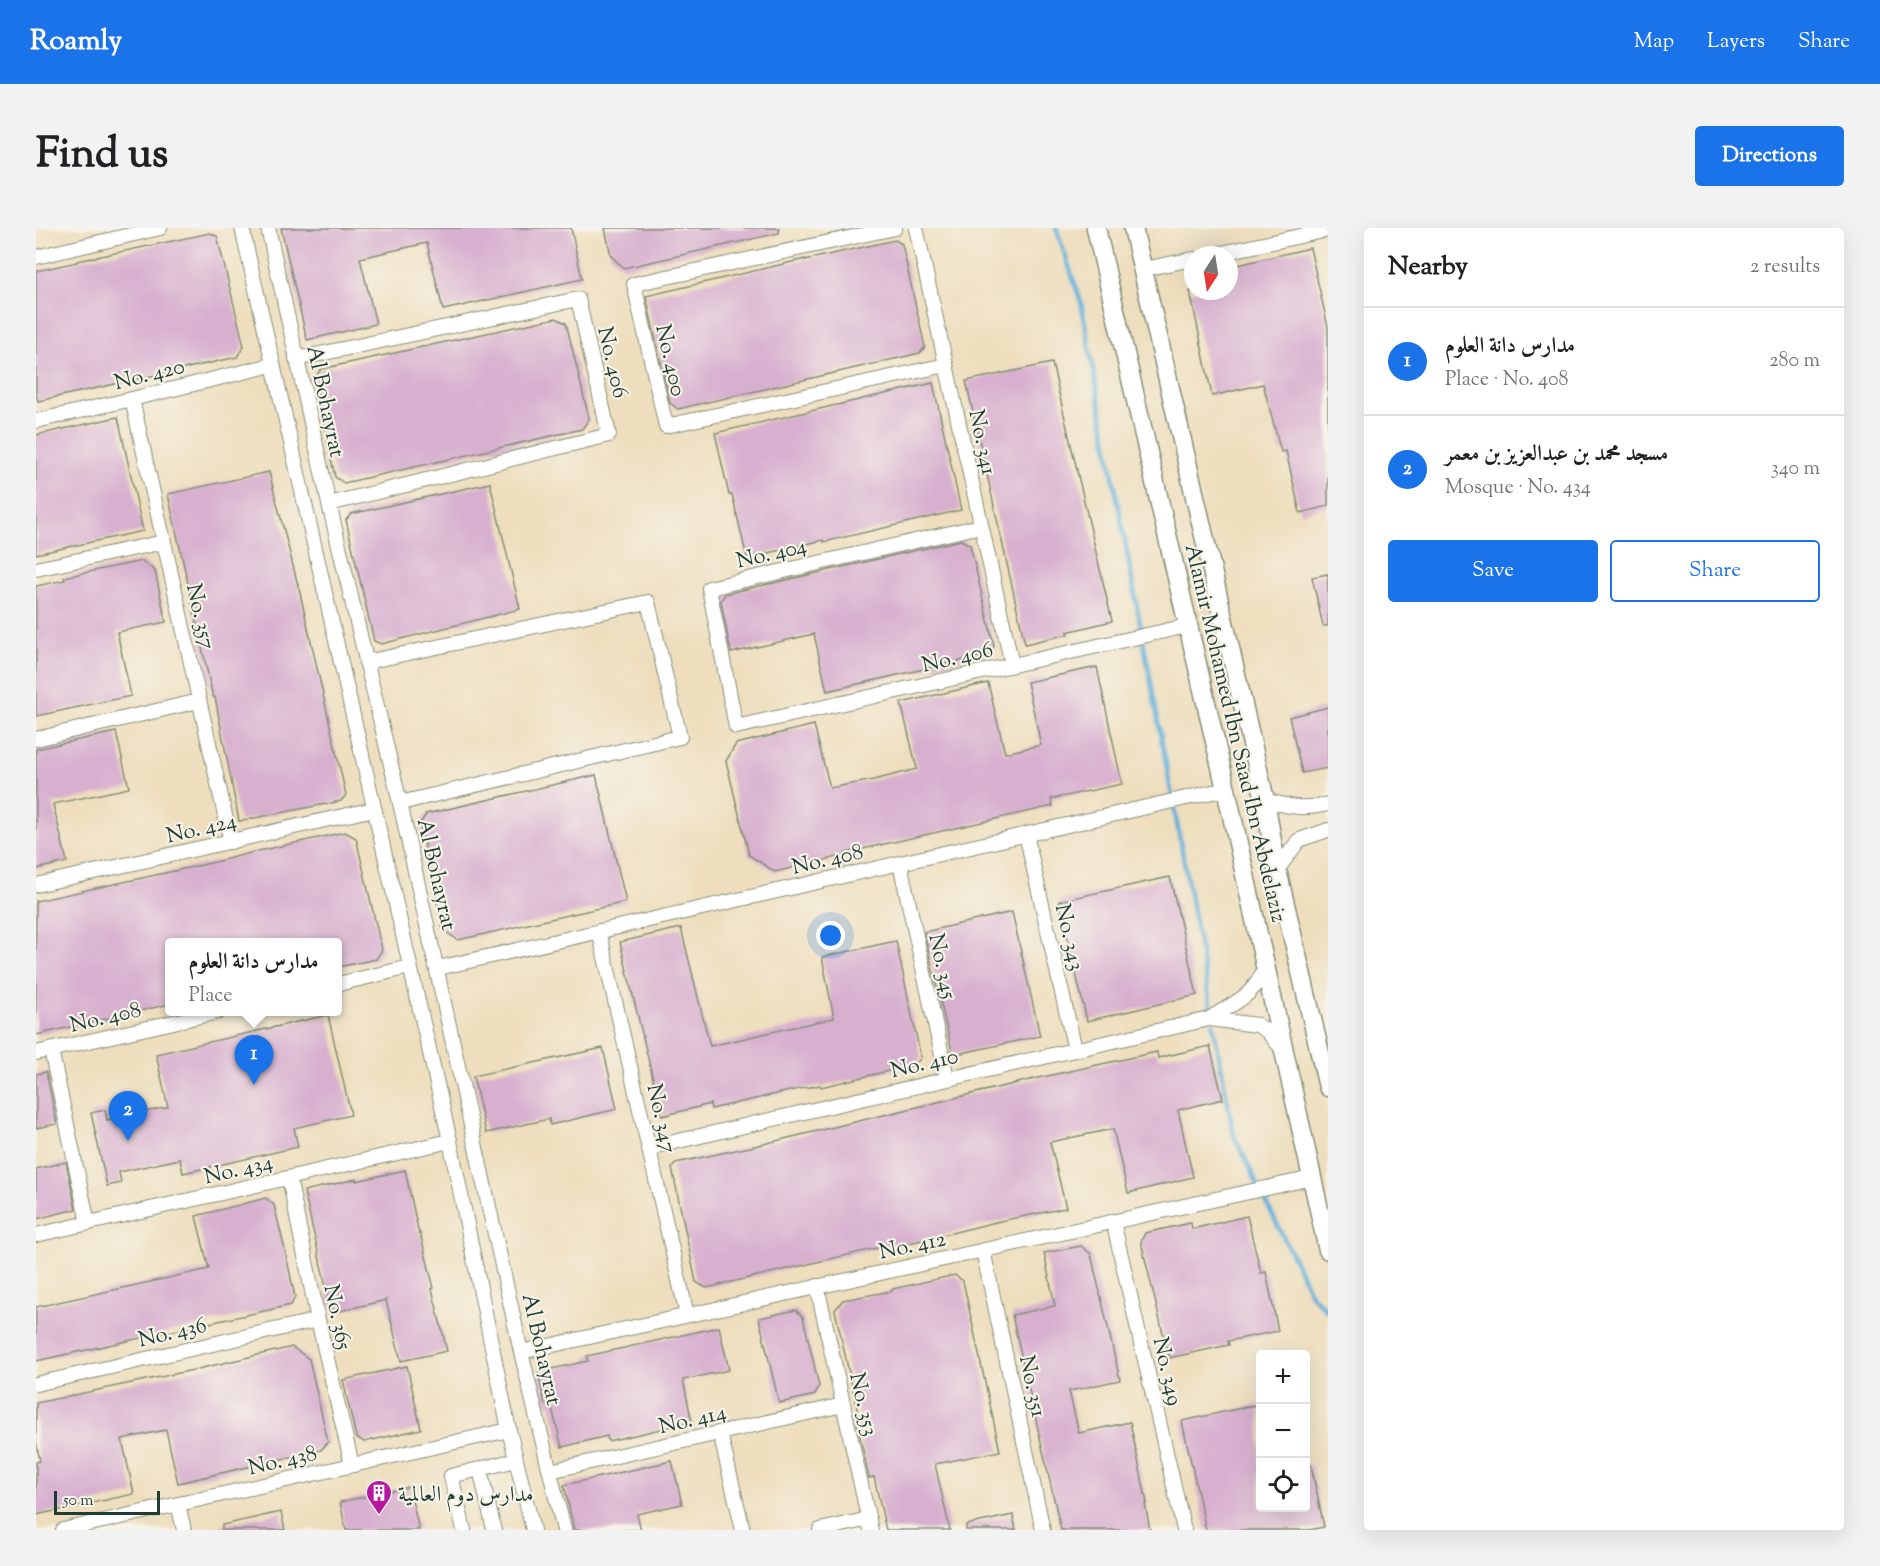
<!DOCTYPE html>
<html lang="en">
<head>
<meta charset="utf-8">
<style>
  body { margin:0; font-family:"Sorts Mill Goudy",Amiri,serif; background:#f2f2f2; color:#202124 }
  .controls { position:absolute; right:18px; bottom:18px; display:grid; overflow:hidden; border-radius:6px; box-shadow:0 6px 24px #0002 }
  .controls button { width:54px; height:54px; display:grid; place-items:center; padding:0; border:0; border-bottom:2px solid #e0e0e0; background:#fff; color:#202124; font:30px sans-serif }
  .compass { position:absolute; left:1148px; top:18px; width:54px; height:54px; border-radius:50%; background:#fff; box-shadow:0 6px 24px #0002; rotate:192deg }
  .scale { position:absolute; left:18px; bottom:15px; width:106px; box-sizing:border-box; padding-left:6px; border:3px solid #1f3d34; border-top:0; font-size:16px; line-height:21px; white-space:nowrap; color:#1f3d34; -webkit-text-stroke:4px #f7f3e8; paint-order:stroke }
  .you { position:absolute; left:795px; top:708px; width:21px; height:21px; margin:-15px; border:4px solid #fff; border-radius:50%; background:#1a73e8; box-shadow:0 0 0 9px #1a73e833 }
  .badge { display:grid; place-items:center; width:39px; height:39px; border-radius:50%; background:#1a73e8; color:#fff; font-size:20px; font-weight:700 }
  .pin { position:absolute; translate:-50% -50px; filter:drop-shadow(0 2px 3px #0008) }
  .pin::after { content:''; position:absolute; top:32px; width:21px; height:18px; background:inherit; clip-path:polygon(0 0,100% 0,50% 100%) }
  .popup { position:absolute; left:129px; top:710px; width:177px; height:78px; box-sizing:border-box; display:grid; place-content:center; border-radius:6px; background:#fff; filter:drop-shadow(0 2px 4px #0005); font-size:20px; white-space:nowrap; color:#757577 }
  .popup b { font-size:22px; color:#202124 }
  .popup::after { content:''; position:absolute; left:50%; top:100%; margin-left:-12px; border:12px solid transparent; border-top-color:#fff }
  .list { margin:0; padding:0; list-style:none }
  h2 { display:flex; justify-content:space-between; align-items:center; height:78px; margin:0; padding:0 24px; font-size:26px }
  h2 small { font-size:20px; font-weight:400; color:#757577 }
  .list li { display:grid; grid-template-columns:39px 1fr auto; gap:18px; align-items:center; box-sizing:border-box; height:108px; padding:0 24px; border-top:2px solid #e0e0e0 }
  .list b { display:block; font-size:22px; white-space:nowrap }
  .list p { margin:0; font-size:20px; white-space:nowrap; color:#757577 }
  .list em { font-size:20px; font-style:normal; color:#757577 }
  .actions { display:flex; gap:12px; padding:18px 24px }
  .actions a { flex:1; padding:14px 0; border:2px solid #1a73e8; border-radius:6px; text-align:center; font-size:21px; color:#1a73e8 }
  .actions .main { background:#1a73e8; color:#fff }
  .icon { flex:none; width:33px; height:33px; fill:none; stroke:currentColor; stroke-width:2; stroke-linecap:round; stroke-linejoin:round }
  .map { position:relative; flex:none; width:1292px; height:1302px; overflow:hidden; border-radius:6px }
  header { display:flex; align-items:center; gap:36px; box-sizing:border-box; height:84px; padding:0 30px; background:#1a73e8; color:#fff }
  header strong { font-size:28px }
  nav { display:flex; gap:33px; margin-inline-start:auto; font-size:21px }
  .intro { display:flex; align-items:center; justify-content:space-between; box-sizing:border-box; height:144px; padding:0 36px }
  h1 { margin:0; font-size:42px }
  .button { padding:15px 27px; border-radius:6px; background:#1a73e8; color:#fff; font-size:21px; font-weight:700 }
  main { display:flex; gap:36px; padding:0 36px }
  aside { flex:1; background:#fff; border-radius:6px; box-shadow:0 6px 24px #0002 }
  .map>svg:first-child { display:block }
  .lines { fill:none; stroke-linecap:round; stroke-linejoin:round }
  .stream { stroke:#5daed8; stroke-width:4.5 }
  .building { fill:#d7afcf }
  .minor-casing { stroke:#868e78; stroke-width:16 }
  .major-casing { stroke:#868e78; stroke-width:21 }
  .minor { stroke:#fff; stroke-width:14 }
  .major { stroke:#fff; stroke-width:18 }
  .labels { text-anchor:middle; stroke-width:4.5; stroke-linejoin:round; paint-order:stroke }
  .street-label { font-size:22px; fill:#1f3d34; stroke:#f7f3e8 }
  .poi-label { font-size:22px; fill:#1f3d34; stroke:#f7f3e8; text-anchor:start }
</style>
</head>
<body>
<header>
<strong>Roamly</strong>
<nav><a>Map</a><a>Layers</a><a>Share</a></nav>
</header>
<div class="intro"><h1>Find us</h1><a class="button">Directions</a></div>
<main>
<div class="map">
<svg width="1292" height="1302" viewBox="0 0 1292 1302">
  <rect width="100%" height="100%" fill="#f7f3e8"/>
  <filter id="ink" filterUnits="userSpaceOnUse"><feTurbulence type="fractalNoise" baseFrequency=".0167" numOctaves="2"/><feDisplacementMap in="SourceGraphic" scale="12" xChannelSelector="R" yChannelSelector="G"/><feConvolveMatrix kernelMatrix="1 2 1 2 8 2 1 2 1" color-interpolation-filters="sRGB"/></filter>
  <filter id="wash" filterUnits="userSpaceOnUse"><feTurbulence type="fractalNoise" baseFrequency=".008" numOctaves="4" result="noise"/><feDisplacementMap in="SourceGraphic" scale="24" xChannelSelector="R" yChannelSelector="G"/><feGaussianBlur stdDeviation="1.35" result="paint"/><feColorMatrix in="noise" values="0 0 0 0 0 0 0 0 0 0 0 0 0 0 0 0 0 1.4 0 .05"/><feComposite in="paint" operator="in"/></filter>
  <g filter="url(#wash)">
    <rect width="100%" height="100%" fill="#eedebd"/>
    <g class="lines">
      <g class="stream">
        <path d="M1020,0L1045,74L1176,786"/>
        <path d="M1177,795L1198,908L1276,1068L1292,1083"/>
      </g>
    </g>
    <g id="blocks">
      <g class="building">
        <path d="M245,0H535L546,51L407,82L391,15L324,30L340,96L271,112Z"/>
        <path d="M569,0H743V5L588,40L575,28Z"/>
        <path d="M174,5L181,8L208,118L201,129L2,173L0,165V43L41,34V33Z"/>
        <path d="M859,12L866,16L877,66L889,119L884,125L642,181L634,175L610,68L769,31V32Z"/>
        <path d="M1274,20L1292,99V278L1264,285L1250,223L1245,224L1227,156L1176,168L1154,63H1193V39Z"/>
        <path d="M520,90L530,95L542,144L553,191L546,201L308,255L299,249L278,152L285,141Z"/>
        <path d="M1016,135L1076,393L1031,404L1032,406L989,416L930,153Z"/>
        <path d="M897,155L925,282L788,314L787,312L711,330L696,266L693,267L679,205Z"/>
        <path d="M82,189L107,303L0,326V207Z"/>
        <path d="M233,244L264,365L310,567L305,573L203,593L179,469H177L132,266Z"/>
        <path d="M454,255L484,381L345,416L338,413L310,292L315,286Z"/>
        <path d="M925,312L934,317L958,418L954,426L791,463L778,406L695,425L685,373L689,366Z"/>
        <path d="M106,333L119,343L130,394L81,404L95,468L0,488V358L29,352L28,349Z"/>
        <path d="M1292,346V398H1287L1276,349Z"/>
        <path d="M1061,439L1086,556L1015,571L1017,578L809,625L810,627L739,644L713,627L690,533L700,516L778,497L794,560L838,552L881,541L865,475L952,455L969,525L1005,517L991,454Z"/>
        <path d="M1292,479V540L1266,545L1253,489Z"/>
        <path d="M80,504L93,560L17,576L31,634L0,641V521Z"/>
        <path d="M560,547L590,674L422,712L407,702L384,596L390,586Z"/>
        <path d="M309,604L320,610L346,722L340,731L302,739V714H134V776L0,807V673L179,634L218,624Z"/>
        <path d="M1134,649L1161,767L1051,793L1023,673Z"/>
        <path d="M976,684L1004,808L917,827L888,704Z"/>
        <path d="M645,700L674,818L798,790L786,729L860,713L885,830L878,837L785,859L784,857L749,864L675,881L674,876L626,888L584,714Z"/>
        <path d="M292,787L315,887L258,900L262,919L147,945L144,931L83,944L85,955L71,958L55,885L69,882L71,892L132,879L120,826Z"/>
        <path d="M1174,818L1187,871L1142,882L1157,949L1092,965L1077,901L1014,914L1030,980L964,993L895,1010L851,1020L850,1018L670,1060L660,1054L636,940L640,935L723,917L1002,850L1121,824L1122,830Z"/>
        <path d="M567,820L581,881L514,897L513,891L450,905L437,848Z"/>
        <path d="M10,844L21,896L0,900V846Z"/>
        <path d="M30,934L40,981L0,991V941Z"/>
        <path d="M369,942L383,1006L384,1005L398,1060L396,1061L411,1123L365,1133L350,1072L296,1085L268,963L320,951V953Z"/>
        <path d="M230,970L238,977L249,1022L259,1069L255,1077L0,1133V1079L173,1041L160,988Z"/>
        <path d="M1211,988L1225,1045L1230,1044L1242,1103L1192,1113L1193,1117L1133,1130L1105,1014L1109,1005L1155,995L1156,1001Z"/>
        <path d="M1045,1018L1055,1026L1084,1152L1033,1163L1043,1205L1094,1194L1111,1275L1109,1276L1114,1302H1025L976,1087L1019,1078L1008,1025Z"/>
        <path d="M919,1047L927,1053L964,1223L899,1236L914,1302H850L838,1249L833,1250L820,1190L823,1189L799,1082L807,1072L856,1063V1061Z"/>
        <path d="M760,1082L767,1089L783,1158L779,1167L743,1175L723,1090Z"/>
        <path d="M683,1099L693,1142L647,1152L656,1194L572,1213L571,1208L526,1219L515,1176L509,1177L502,1144L552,1133L551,1128Z"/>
        <path d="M256,1119L273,1131L292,1214L285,1222L142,1255L130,1202L86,1211L98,1266L0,1287V1234L4,1233L0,1213V1175L162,1141Z"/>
        <path d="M371,1138L385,1201L328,1214L320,1209L307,1152Z"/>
        <path d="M1224,1176V1280H1269V1237H1275L1288,1299L1273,1302H1170L1146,1193Z"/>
        <path d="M636,1233L646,1276L601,1286L605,1302H538L528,1257Z"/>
        <path d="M373,1259L383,1302H310L304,1274Z"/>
        <path d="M245,1284L249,1302H186V1297Z"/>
        <path d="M977,1287L980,1302H930V1297Z"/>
      </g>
    </g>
  </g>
  <g filter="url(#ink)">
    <use href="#blocks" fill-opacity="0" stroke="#868e78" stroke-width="1.5"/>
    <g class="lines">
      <defs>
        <g id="minor">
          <path d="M206,0L414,913L473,1202L497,1302"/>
          <path d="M232,0L293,276L364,575L485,1124L528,1302"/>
          <path d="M859,0L598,56L630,198L910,137"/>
          <path d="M880,0L976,437"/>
          <path d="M1176,27L1292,2"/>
          <path d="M0,29L124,0"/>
          <path d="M1108,41L1157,31"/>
          <path d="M260,131L542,71L573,207L293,276"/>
          <path d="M96,171L195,614"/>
          <path d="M0,193L96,171L236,137"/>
          <path d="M945,298L673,360L700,499L1151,398"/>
          <path d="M0,341L128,314"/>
          <path d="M330,434L612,374L644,509L364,575"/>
          <path d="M0,511L163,473"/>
          <path d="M1229,572C1254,579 1266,582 1292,576"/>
          <path d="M990,606L1039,822"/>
          <path d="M864,635L911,850"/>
          <path d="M1241,642L1263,612L1292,602"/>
          <path d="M0,657L338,581"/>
          <path d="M563,703L651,1087"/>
          <path d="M402,740L1190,561"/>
          <path d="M302,756L374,739"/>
          <path d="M1173,791L1221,797L1231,803L1247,822"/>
          <path d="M15,822L52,995"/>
          <path d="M0,825L182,784"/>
          <path d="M612,920L1173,791C1201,772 1215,772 1230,738"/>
          <path d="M253,950L282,1092L316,1237"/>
          <path d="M1077,993L1148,1302"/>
          <path d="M0,1007L414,913"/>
          <path d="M947,1022L1007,1302"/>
          <path d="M781,1058L835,1302"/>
          <path d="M485,1124L1276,950"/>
          <path d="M0,1156L282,1092"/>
          <path d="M684,1205L707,1302"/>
          <path d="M444,1241L458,1302"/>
          <path d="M514,1243L807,1177"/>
          <path d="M142,1276L148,1302"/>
          <path d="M27,1302L473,1202"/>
          <path d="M428,1302L415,1248L480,1232"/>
          <path d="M784,1302L833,1291"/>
        </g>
        <g id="major">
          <path d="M1060,0L1190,561L1292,1022"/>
          <path d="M1097,0L1229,572L1241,642L1292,859"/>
        </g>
      </defs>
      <use href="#minor" class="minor-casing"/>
      <use href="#major" class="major-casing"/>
      <use href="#minor" class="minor"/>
      <use href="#major" class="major"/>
    </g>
  </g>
  <defs>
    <symbol id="building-pin" viewBox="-11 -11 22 30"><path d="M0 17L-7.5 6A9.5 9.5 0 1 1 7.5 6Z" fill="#b5179e" stroke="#f7f3e8"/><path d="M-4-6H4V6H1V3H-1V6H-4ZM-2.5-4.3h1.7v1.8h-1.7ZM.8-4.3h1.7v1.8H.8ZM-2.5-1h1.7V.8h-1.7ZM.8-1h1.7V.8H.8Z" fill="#fff"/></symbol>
  </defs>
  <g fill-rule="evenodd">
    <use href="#building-pin" x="328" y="1250" width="30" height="40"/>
  </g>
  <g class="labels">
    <g class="street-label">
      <text transform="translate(636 132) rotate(77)" y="8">No. 400</text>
      <text transform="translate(578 134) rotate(77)" y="8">No. 406</text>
      <text transform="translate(113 145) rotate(-14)" y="8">No. 420</text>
      <text transform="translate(291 173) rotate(78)" y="8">Al Bohayrat</text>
      <text transform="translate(948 214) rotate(78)" y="8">No. 341</text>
      <text transform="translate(735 324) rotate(-13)" y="8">No. 404</text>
      <text transform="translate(166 388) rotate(77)" y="8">No. 357</text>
      <text transform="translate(921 428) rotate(-13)" y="8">No. 406</text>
      <text transform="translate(1201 505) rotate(77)" y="8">Alamir Mohamed Ibn Saad Ibn Abdelaziz</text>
      <text transform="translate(165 599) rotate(-13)" y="8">No. 424</text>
      <text transform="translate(791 630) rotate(-13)" y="8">No. 408</text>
      <text transform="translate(402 646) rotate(77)" y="8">Al Bohayrat</text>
      <text transform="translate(1035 709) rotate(77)" y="8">No. 343</text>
      <text transform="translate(908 738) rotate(78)" y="8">No. 345</text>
      <text transform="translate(69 788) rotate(-13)" y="8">No. 408</text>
      <text transform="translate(888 834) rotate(-13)" y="8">No. 410</text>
      <text transform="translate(627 890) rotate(77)" y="8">No. 347</text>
      <text transform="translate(202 940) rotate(-13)" y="8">No. 434</text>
      <text transform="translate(876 1016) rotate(-12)" y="8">No. 412</text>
      <text transform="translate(303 1089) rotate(78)" y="8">No. 365</text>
      <text transform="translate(136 1103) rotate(-13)" y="8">No. 436</text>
      <text transform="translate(507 1121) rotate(77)" y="8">Al Bohayrat</text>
      <text transform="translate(1133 1143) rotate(77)" y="8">No. 349</text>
      <text transform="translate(998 1158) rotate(78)" y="8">No. 351</text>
      <text transform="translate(829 1176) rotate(77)" y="8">No. 353</text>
      <text transform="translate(656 1190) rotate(-13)" y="8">No. 414</text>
      <text transform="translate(246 1231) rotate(-13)" y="8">No. 438</text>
    </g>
    <g class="poi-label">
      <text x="362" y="1273">مدارس دوم العالمية</text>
    </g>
  </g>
</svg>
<div class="controls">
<button>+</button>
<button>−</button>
<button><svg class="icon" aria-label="locate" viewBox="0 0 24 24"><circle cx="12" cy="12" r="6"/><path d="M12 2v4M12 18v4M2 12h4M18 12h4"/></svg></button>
</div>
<svg class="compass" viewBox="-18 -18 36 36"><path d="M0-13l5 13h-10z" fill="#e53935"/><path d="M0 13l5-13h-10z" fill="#757577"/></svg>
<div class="scale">50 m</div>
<div class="you"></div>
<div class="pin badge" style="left:218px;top:857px">1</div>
<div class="popup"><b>مدارس دانة العلوم</b>Place</div>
<div class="pin badge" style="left:92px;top:913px">2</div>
</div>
<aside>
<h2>Nearby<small>2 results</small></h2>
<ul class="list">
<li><span class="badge">1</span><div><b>مدارس دانة العلوم</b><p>Place · No. 408</p></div><em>280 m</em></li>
<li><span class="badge">2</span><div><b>مسجد محمد بن عبدالعزيز بن معمر</b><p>Mosque · No. 434</p></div><em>340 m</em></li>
</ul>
<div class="actions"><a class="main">Save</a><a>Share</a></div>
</aside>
</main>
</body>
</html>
